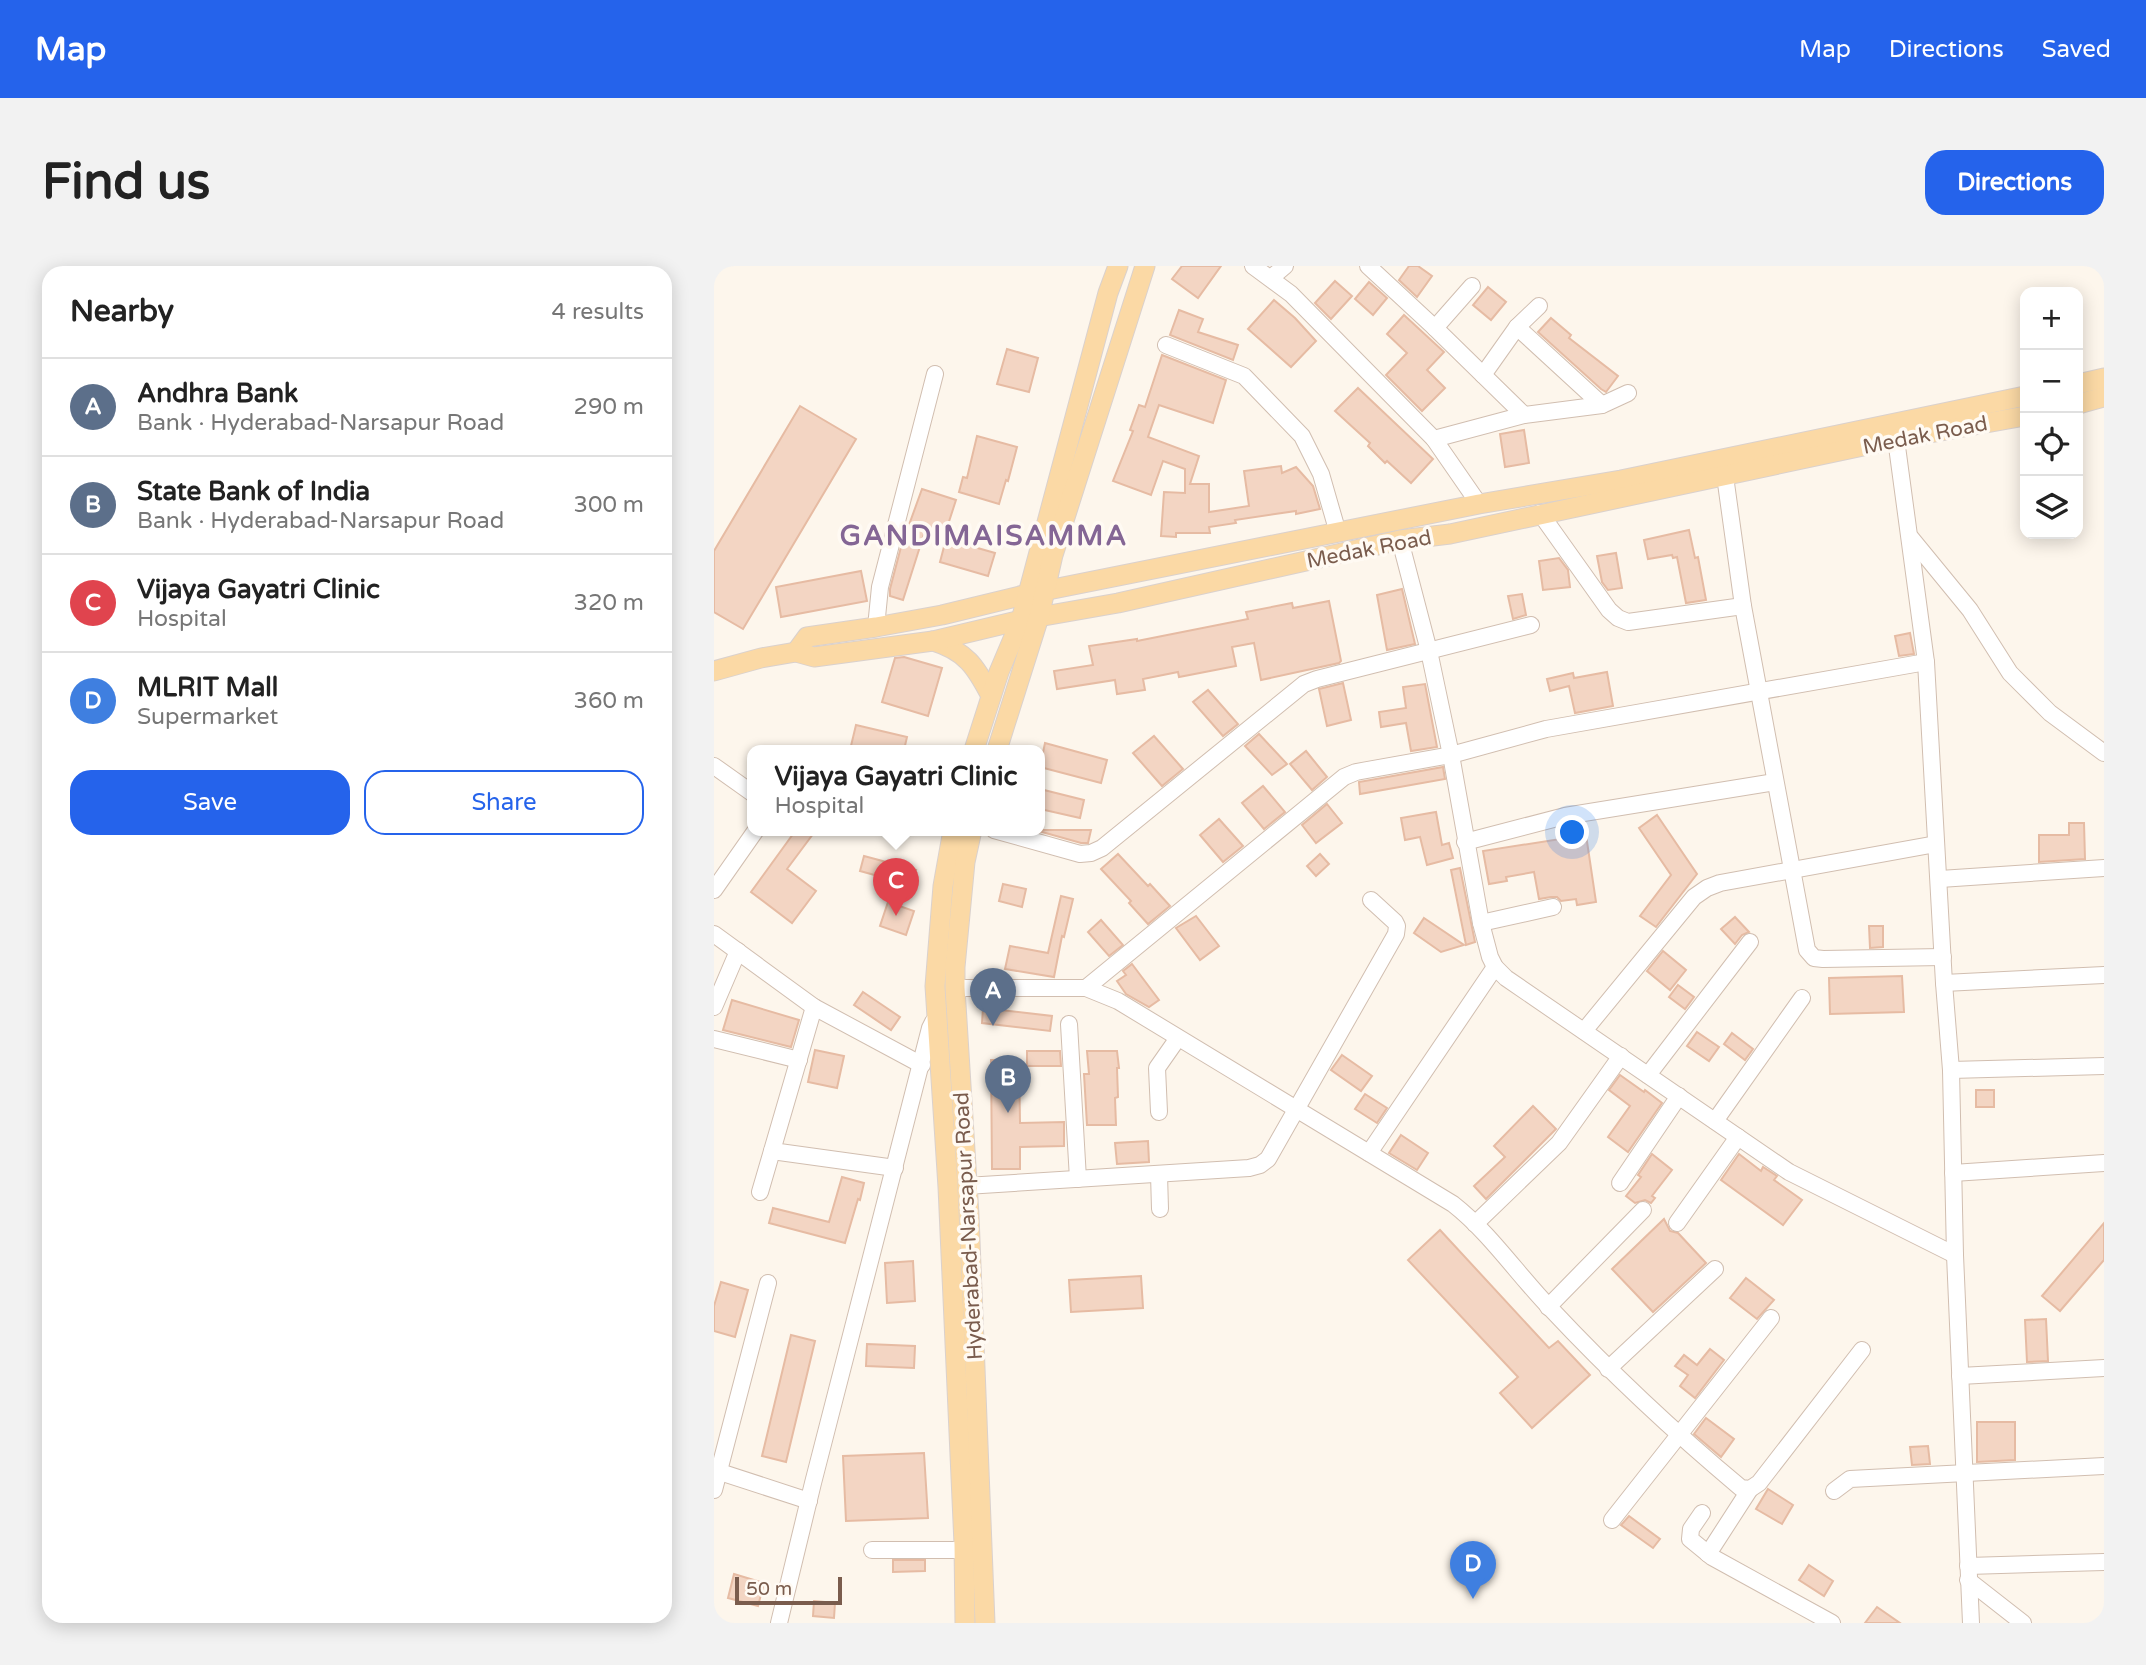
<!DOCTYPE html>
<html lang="en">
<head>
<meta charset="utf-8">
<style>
  body { margin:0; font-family:"Varela Round",sans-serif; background:#f2f2f2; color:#222 }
  .controls { position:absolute; right:21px; top:21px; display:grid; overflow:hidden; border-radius:14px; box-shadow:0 4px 18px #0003 }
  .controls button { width:63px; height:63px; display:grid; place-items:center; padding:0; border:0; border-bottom:2px solid #e0e0e0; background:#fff; color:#222; font:35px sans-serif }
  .scale { position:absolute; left:21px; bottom:18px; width:107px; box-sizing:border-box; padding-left:7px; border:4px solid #7a5c4d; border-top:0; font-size:19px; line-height:24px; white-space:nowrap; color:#7a5c4d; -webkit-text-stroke:5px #fffaf3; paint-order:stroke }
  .you { position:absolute; left:859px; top:567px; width:24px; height:24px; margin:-18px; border:5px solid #fff; border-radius:50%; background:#1a73e8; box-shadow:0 0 0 10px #1a73e833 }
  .badge { display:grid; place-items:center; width:46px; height:46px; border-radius:50%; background:#2563eb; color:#fff; font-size:23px; font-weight:700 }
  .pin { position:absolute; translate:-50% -58px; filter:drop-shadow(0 2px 4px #0008) }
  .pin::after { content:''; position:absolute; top:37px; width:24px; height:21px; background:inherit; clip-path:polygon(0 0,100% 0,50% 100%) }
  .popup { position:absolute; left:33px; top:479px; width:298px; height:91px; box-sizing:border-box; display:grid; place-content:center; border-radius:14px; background:#fff; filter:drop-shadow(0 2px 5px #0005); font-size:23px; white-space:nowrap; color:#767676 }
  .popup b { font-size:26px; color:#222 }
  .popup::after { content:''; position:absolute; left:50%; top:100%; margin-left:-14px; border:14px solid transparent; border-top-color:#fff }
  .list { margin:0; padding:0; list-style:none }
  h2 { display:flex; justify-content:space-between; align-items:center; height:91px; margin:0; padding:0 28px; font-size:30px }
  h2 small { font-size:23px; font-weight:400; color:#767676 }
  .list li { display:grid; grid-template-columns:46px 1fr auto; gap:21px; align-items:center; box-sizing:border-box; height:98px; padding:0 28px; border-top:2px solid #e0e0e0 }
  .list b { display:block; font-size:26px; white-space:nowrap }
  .list p { margin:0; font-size:23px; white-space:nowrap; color:#767676 }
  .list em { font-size:23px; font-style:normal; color:#767676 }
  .actions { display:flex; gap:14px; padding:21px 28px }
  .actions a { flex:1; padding:16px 0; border:2px solid #2563eb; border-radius:21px; text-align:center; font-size:24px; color:#2563eb }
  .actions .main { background:#2563eb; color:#fff }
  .icon { flex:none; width:38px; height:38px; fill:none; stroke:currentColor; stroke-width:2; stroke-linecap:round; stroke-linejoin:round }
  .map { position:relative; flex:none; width:1390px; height:1357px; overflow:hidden; border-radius:21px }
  header { display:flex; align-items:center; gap:42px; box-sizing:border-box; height:98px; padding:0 35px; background:#2563eb; color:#fff }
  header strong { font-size:33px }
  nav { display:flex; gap:38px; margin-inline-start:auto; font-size:24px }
  .intro { display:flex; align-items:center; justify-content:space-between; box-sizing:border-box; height:168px; padding:0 42px }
  h1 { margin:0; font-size:49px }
  .button { padding:18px 32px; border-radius:21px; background:#2563eb; color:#fff; font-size:24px; font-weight:700 }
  main { display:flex; gap:42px; padding:0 42px }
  aside { flex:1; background:#fff; border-radius:21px; box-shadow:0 4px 18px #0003 }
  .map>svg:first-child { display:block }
  .building { fill:#f3d5c3; stroke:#e6bba3; stroke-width:2 }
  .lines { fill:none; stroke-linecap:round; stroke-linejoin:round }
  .minor-casing { stroke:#d1beb0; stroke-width:18 }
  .major-casing { stroke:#dad1cd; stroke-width:21 }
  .minor { stroke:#fff; stroke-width:16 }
  .major { stroke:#fbd9a5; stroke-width:19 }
  .labels { text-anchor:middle; stroke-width:7; stroke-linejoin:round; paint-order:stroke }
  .street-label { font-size:21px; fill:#7a5c4d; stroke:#fffaf3 }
  .district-label { font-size:28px; font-weight:bold; letter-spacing:2px; fill:#846695; stroke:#fffaf3 }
</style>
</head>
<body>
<header>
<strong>Map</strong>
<nav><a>Map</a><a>Directions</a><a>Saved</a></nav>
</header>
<div class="intro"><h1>Find us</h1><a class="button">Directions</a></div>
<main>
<aside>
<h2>Nearby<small>4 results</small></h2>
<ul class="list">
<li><span class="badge" style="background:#5c6f8a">A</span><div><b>Andhra Bank</b><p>Bank · Hyderabad-Narsapur Road</p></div><em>290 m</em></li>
<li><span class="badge" style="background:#5c6f8a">B</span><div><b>State Bank of India</b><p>Bank · Hyderabad-Narsapur Road</p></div><em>300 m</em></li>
<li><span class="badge" style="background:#e0444e">C</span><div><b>Vijaya Gayatri Clinic</b><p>Hospital</p></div><em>320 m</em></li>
<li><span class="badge" style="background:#3f7fe0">D</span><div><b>MLRIT Mall</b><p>Supermarket</p></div><em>360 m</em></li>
</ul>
<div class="actions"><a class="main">Save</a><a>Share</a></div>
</aside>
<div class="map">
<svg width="1390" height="1357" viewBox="0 0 1390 1357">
  <rect width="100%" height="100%" fill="#fdf6ec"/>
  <g class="building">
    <path d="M468,0H507L484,32L458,13Z"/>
    <path d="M695,0H704L718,10L703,31L685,14Z"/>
    <path d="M621,15L638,30L617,53L601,37Z"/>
    <path d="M655,16L673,32L659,49L641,33Z"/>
    <path d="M774,21L792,36L777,54L759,39Z"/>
    <path d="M560,34L581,52L602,75L577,101L534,63Z"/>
    <path d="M465,44L489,53L484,66L524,79L519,94L456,69Z"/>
    <path d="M690,49L730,86L713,104L731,122L708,145L672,109L693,87L673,68Z"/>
    <path d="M837,52L857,69L855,72L904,110L892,126L887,123L824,66Z"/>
    <path d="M293,83L324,92L315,126L283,118Z"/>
    <path d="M448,89L512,114L499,157L445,139L434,171L485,190L476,218H495V246L535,240L530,205L567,200L568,207L582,201L599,220L606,243L582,248V245L521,254L522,257L495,261L496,267H462V271L447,270L450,226L471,227V203L449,195L437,229L399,215L419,165L416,164L425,139L431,141Z"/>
    <path d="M644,122L719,193L697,217L673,195L671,197L654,180L656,177L621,145Z"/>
    <path d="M86,140L142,173L29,363L0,346V285Z"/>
    <path d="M810,164L815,197L791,201L786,168Z"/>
    <path d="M263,170L303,181L294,215L292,214L285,238L245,226L249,211L253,212Z"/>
    <path d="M208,223L242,234L229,274L210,268L189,334L176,330V323L187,281Z"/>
    <path d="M975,264L981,292L984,291L992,334L972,337L963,291L959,292L958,289L934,293L930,274Z"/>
    <path d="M232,273L281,287L274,310L226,296Z"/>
    <path d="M902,287L908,322L894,324L888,316L883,290Z"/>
    <path d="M845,292L854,304L856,321L829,324L825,295Z"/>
    <path d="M147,305L153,335L67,351L62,321Z"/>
    <path d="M688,323L701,378L673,384L663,329Z"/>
    <path d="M808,328L812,349L799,353L794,330Z"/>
    <path d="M615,335L627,395L625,397L547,414L540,377L518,381L522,400L465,411L464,406L429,413L431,424L403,428L401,414L343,423L340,405L379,399L375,380L423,373V375L534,353L532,346L578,337L579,342Z"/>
    <path d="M1196,367L1200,388L1185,390L1181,370Z"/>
    <path d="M190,391L228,402L214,450L168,436L181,392Z"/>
    <path d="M893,406L899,440L861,447L855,420L836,425L833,413L859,407L860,412Z"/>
    <path d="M629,417L637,454L613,460L605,423Z"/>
    <path d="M711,418L723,481L697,485L692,457L667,461L665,446L692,442L689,421Z"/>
    <path d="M494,424L524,458L509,470L479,436Z"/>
    <path d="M142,459L193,471L190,484H136Z"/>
    <path d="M545,468L573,498L558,509L531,480Z"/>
    <path d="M440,470L469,503L448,520L419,487Z"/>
    <path d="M331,477L393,494L387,517L326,501Z"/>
    <path d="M592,485L613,511L598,524L576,498Z"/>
    <path d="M729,501L731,513L646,528L645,516Z"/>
    <path d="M549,520L571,546L550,563L528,537Z"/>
    <path d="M326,523L370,534L366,552L326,543Z"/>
    <path d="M613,538L628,557L602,577L588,559Z"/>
    <path d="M722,546L728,579L735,577L739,592L713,599L706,571L691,574L687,552Z"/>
    <path d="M943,549L983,608L942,661L926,650L957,609L925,562Z"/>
    <path d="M505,553L529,580L509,596L486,569Z"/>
    <path d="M1355,557H1370L1371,593L1325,596V569H1355Z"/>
    <path d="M871,562L882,636L863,639L862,633L847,635L843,631H837L825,633L820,606L792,611L793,615L775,618L769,585L853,572L852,564Z"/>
    <path d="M82,564H102L73,603L102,625L78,657L37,626Z"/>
    <path d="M321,564H377L374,577H367Z"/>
    <path d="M404,588L434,620L436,618L456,640L434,658L415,637L417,635L387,603Z"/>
    <path d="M606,588L615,598L602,610L593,600Z"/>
    <path d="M150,590L202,604L197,619L146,605Z"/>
    <path d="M746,602L761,676L752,679L737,604Z"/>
    <path d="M289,618L312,623L308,641L285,635Z"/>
    <path d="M347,630L359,633L350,671L348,670L340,711L291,703L296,680L334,687Z"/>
    <path d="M174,636L200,645L192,669L166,660Z"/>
    <path d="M482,650L505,680L486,694L462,662Z"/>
    <path d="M1021,651L1035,666L1028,669L1021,678L1007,663Z"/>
    <path d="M710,652L750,679L727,686L700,667Z"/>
    <path d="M387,654L409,679L395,690L374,666Z"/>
    <path d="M1155,660H1169V681L1156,682Z"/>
    <path d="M949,685L972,704L956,724L933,705Z"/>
    <path d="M418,698L445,734L435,741L412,728L403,715L412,709L409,705Z"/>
    <path d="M1188,710L1190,746L1116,748L1115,712Z"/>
    <path d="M964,719L980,731L971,743L955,731Z"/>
    <path d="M149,726L186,751L177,764L140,739Z"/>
    <path d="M18,734L85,754L77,781L9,764Z"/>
    <path d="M269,742L338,750L336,765L268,757Z"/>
    <path d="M983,766L1005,781L995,795L973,780Z"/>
    <path d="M1018,767L1039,783L1031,794L1010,778Z"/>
    <path d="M101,784L130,790L123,822L94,816Z"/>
    <path d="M313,785H346L347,800H313Z"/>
    <path d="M373,785H403L405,802H403L404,831L401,832L402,859H373L370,808H375Z"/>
    <path d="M628,789L658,810L647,825L617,804Z"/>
    <path d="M277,794H305L306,857L350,856V880L306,881V903H278Z"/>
    <path d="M906,809L930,826L931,824L948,837L914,886L894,871L916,840L895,824Z"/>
    <rect x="1262" y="824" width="18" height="17"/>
    <path d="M651,828L673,842L663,857L641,843Z"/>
    <path d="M819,840L842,863L772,933L760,920L791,891L780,880Z"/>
    <path d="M687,869L714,887L703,904L675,887Z"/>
    <path d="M434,875L435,896L403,898L401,877Z"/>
    <path d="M938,888L958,904L938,930L941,932L937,937L931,934L921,937L912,930L927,911L924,909Z"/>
    <path d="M1025,888L1047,905L1049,901L1063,910L1060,914L1088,934L1069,959L1007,914Z"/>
    <path d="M128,911L150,917L146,934L144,933L131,977L55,957L59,942L115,956Z"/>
    <path d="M950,953L956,965L964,967L992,997L939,1046L898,1003Z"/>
    <path d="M1390,957V994L1346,1045L1328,1030Z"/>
    <path d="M726,964L835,1082L844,1075L876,1109L818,1162L786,1127L804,1111L694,994Z"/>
    <path d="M199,995L201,1035L173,1037L171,997Z"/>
    <path d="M427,1010L429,1042L357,1046L355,1014Z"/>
    <path d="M1032,1012L1060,1034L1043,1053L1016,1032Z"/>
    <path d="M7,1016L34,1024L21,1071L0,1065V1040Z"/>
    <path d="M1332,1053L1334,1095L1313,1096L1311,1054Z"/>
    <path d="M77,1069L101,1075L72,1196L48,1190Z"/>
    <path d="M153,1078L201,1080L200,1102L152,1100Z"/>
    <path d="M996,1083L1010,1094L981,1132L966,1120L974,1109L961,1100L970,1089L983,1099Z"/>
    <path d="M992,1152L1020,1173L1007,1191L980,1168Z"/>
    <path d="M1263,1156H1301V1194L1263,1196Z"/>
    <path d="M1214,1180L1216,1198L1198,1199L1196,1181Z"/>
    <path d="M210,1187L214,1252L132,1255L129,1190Z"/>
    <path d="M1054,1223L1079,1239L1068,1258L1042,1243Z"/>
    <path d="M915,1250L946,1273L939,1282L907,1259Z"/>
    <path d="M179,1294H211V1305L179,1306Z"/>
    <path d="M1095,1299L1119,1315L1110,1330L1085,1314Z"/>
    <path d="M20,1308L50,1317L44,1340L14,1332Z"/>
    <path d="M100,1335L121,1337L120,1352L99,1350Z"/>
    <path d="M1163,1341L1186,1357H1151Z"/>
  </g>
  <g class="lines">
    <defs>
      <g id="minor">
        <path d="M539,0L577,28L720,173L765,238"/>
        <path d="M654,0L721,62L810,149"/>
        <path d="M557,12L571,0"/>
        <path d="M803,61L888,139"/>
        <path d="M721,62L758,20"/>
        <path d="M452,79L530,110L588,170L607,208L624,267"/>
        <path d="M769,109L803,61L825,40"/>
        <path d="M720,173L810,149L888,139L914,127"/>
        <path d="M1182,173L1212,396L1230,717L1237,804L1241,989L1257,1357"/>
        <path d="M1011,210L1029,340L1093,684L1100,692L1109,693L1229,691"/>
        <path d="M826,247L895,344L904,352L914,356L1029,340"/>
        <path d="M1197,272L1256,344L1296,407L1336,447L1390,487"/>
        <path d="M686,274L715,385L737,489L767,657L776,691L781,701L792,712L1075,906L1241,989"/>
        <path d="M162,361L166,321L221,108"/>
        <path d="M0,500L38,527"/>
        <path d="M280,564L366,588L377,587L388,582L590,418L603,413L817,359"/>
        <path d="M751,576L851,550L1061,516"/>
        <path d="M1226,613L1390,602"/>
        <path d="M0,624L42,564"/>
        <path d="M767,657L839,641"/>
        <path d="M0,668L100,741L208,799"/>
        <path d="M1230,717L1390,709"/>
        <path d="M241,722H372L404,735L739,938C776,967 804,1009 837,1043C897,1107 960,1166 1027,1222L1036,1223L1045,1217L1148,1084"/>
        <path d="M372,722L630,511L642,506L737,489L832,463L1212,396"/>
        <path d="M0,741L24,685"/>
        <path d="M355,758L364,913"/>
        <path d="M870,765L980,631L993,622L1006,617L1222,578"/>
        <path d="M0,773L85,794"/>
        <path d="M1237,804L1390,800"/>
        <path d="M934,809L1036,676"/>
        <path d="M445,846L443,802L464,772"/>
        <path d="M1001,855L1088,732"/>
        <path d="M58,885L181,902"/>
        <path d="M655,887L781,701"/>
        <path d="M1239,907L1390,897"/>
        <path d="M445,908L446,943"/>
        <path d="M906,917L965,830"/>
        <path d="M252,920L535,902L546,899L554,893L682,668L683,660L681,656L657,634"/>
        <path d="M46,926L100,741"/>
        <path d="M963,957L1024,871"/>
        <path d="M761,958L845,877L907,790"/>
        <path d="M834,1041L929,944"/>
        <path d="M894,1103L1001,1003"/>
        <path d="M1246,1110L1390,1102"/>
        <path d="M0,1204L95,1235"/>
        <path d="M0,1224L54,1017"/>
        <path d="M1120,1225L1136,1213L1390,1200"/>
        <path d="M988,1247L977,1263L976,1273L998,1291L1118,1357"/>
        <path d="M898,1254L1057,1052"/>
        <path d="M158,1284H250"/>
        <path d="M994,1288L1036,1223"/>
        <path d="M1254,1300L1390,1296"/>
        <path d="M1254,1314L1309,1357"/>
        <path d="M65,1357L99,1217L216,762L219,756L223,754"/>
      </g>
      <g id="major">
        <path d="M1364,118L1390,112"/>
        <path d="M1364,138L1390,131"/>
        <path d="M219,375C252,385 262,401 277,430"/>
        <path d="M82,386L93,371L162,361L228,349L314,328L765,238L907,214L1311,130"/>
        <path d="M0,405L47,392L82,386L100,391L219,375L307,354L404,337L686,274L736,268L1182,173L1311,150"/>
        <path d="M260,484L285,406L307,354L394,27L404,0"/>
        <path d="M283,484L325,351L339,289L431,0"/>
        <path d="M239,564L229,620L221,720L234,921L250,1278L251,1357"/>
        <path d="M258,564L251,596L241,701V722L255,949L271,1357"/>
      </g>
    </defs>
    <use href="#minor" class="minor-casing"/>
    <use href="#major" class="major-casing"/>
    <use href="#minor" class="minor"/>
    <use href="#major" class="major"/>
  </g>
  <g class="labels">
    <g class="street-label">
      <text transform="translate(1211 169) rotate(-11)" y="7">Medak Road</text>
      <text transform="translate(655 283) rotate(-11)" y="7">Medak Road</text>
      <text transform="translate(254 960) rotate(-93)" y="7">Hyderabad-Narsapur Road</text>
    </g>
    <g class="district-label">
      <text x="270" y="279">GANDIMAISAMMA</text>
    </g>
  </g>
</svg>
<div class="controls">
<button>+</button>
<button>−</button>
<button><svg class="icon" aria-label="locate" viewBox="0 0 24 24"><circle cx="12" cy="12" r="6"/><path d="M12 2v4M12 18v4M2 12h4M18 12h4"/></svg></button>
<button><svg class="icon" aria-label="layers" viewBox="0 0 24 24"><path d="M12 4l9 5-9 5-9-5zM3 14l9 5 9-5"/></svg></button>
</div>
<div class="scale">50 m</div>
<div class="you"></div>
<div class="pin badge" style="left:279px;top:760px;background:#5c6f8a">A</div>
<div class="pin badge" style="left:294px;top:847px;background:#5c6f8a">B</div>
<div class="pin badge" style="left:182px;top:650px;background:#e0444e">C</div>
<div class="popup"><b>Vijaya Gayatri Clinic</b>Hospital</div>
<div class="pin badge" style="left:759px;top:1333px;background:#3f7fe0">D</div>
</div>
</main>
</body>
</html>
